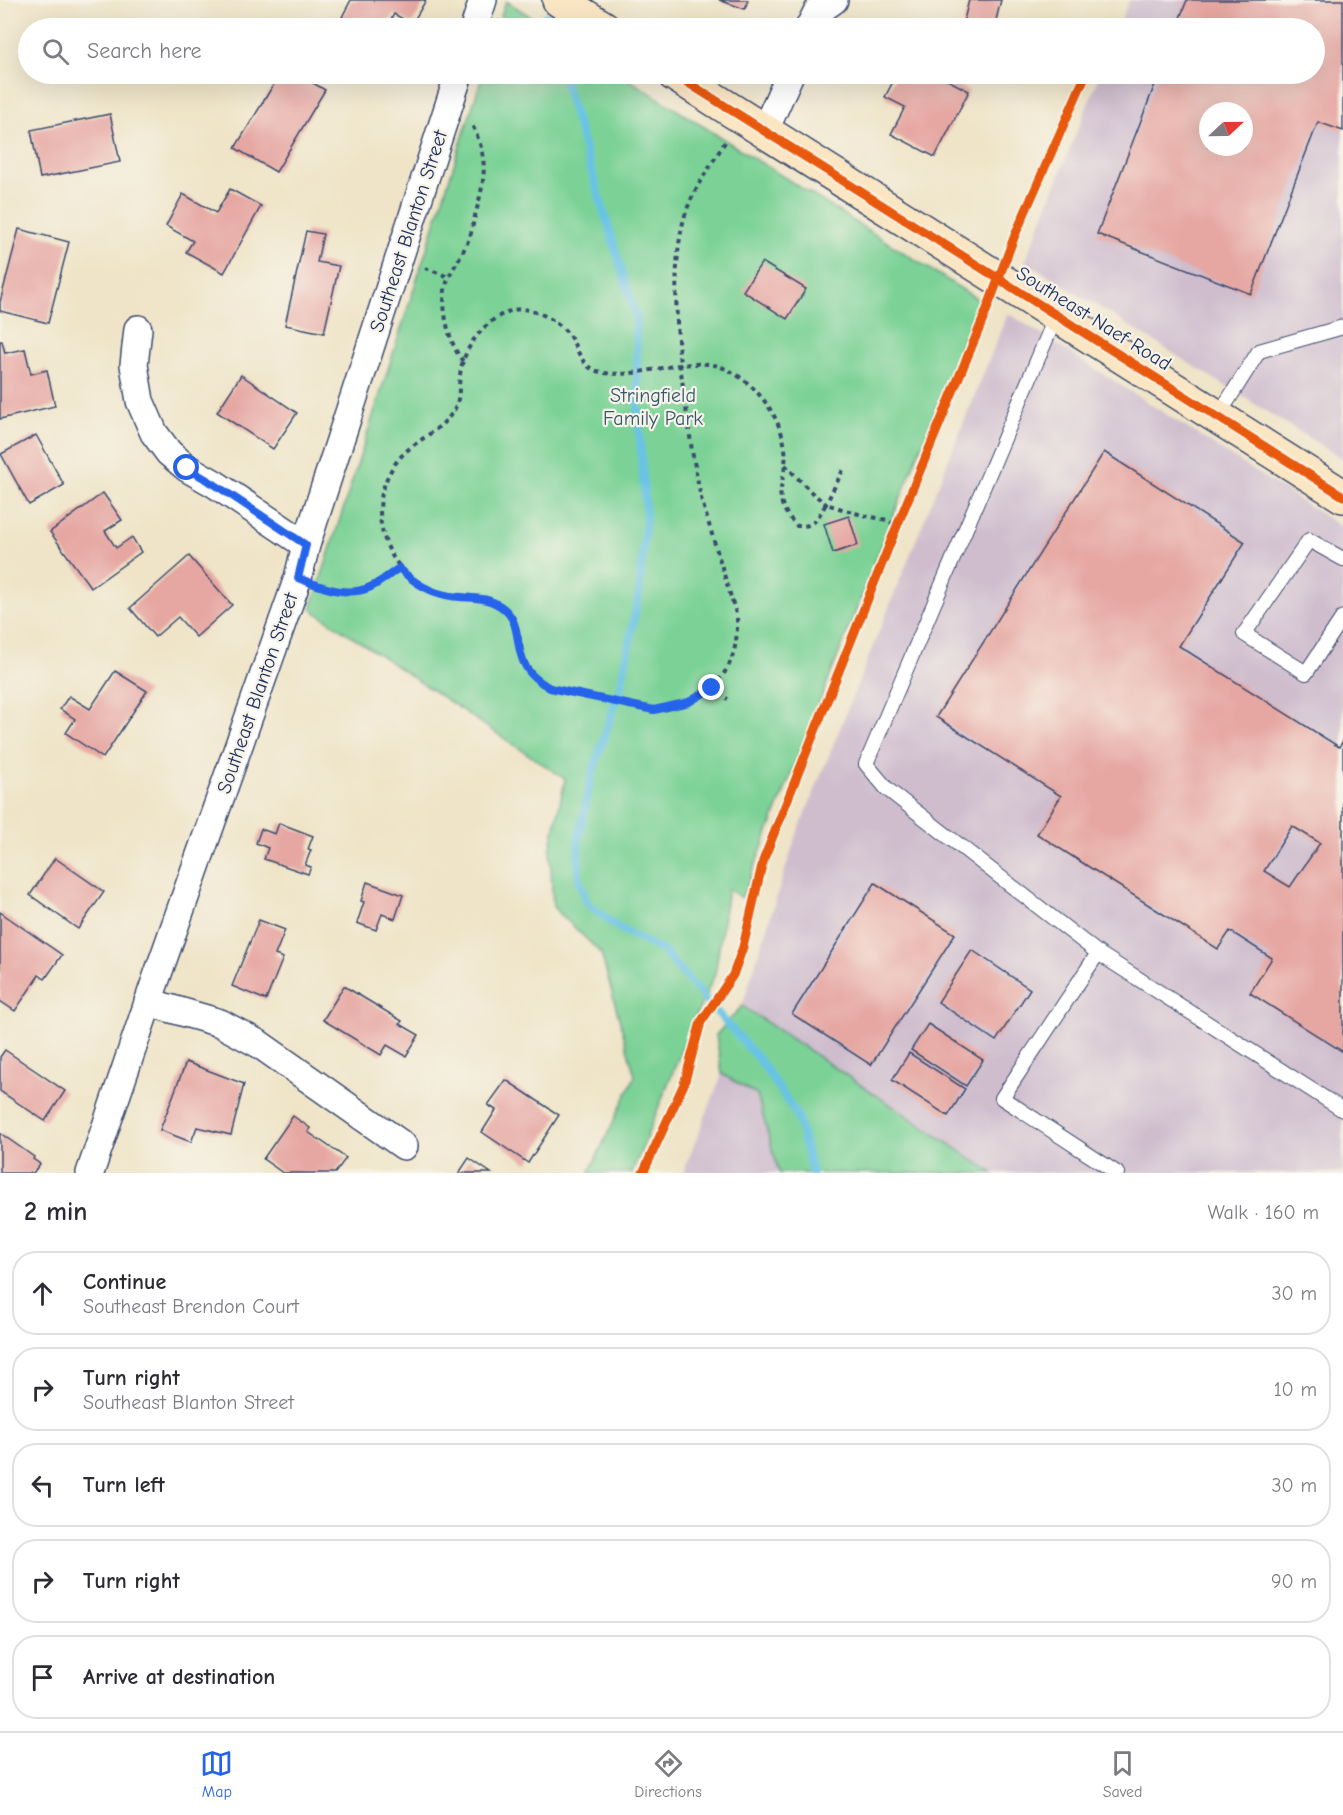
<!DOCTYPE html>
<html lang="en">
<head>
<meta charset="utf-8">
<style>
  body { margin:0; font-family:"Comic Neue",sans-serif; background:#f7f7f7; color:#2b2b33 }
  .compass { position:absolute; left:1199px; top:102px; width:54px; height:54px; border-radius:50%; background:#fff; box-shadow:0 6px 24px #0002; rotate:68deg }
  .stop { position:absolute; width:18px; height:18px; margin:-14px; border:4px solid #2563eb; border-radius:50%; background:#fff }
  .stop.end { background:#2563eb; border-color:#fff; box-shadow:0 2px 6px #0008 }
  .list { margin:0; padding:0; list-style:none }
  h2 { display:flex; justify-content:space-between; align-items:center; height:78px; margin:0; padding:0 24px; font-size:26px }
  h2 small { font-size:20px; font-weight:400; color:#7c7c81 }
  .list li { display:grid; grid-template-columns:39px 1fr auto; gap:18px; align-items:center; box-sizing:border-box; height:84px; margin:0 12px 12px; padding:0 12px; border:2px solid #e1e1e2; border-radius:24px }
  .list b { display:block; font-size:22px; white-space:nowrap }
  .list p { margin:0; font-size:20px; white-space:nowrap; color:#7c7c81 }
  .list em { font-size:20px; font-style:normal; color:#7c7c81 }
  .icon { flex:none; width:33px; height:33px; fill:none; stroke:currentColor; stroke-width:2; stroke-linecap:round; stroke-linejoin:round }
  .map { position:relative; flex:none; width:1343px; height:1173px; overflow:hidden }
  .search { position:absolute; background:#fff; box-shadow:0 6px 24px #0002; left:18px; right:18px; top:18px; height:66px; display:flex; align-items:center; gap:15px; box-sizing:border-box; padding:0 21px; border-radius:33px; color:#7c7c81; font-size:22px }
  .sheet { height:558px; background:#fff }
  nav { display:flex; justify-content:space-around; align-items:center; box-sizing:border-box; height:84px; border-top:2px solid #e1e1e2; background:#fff; font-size:16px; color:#7c7c81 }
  nav a { display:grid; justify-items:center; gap:3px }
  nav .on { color:#2563eb }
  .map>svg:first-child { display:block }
  .industrial { fill:#cfbdce; fill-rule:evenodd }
  .green { fill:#7cd296; stroke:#4c807a; stroke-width:1.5 }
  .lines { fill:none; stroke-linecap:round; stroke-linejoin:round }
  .stream { stroke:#67c3e5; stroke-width:8 }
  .building { fill:#e6a6a1; fill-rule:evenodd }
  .lane-casing { stroke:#3b4a6e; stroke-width:16 }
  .street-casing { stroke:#3b4a6e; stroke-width:30 }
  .secondary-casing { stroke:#3b4a6e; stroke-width:36 }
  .path { stroke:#3b4a6e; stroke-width:4; stroke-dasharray:4.5 4.5; stroke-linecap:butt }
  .lane { stroke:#fff; stroke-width:14 }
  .street { stroke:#fff; stroke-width:27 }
  .secondary { stroke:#fbe6c4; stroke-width:33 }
  .cycleway-casing { stroke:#f7f3e8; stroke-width:13 }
  .cycleway { stroke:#e8590c; stroke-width:9 }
  .route { stroke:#2563eb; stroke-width:8 }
  .labels { text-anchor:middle; stroke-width:4.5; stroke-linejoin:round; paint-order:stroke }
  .street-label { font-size:20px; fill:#1b2f5e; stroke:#f7f3e8 }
  .park-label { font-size:20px; fill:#33586c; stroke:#f7f3e8 }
</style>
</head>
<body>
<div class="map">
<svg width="1343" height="1173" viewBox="0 0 1343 1173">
  <rect width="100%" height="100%" fill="#f7f3e8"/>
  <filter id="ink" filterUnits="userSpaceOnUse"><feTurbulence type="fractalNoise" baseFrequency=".0167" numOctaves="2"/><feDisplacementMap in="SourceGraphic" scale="12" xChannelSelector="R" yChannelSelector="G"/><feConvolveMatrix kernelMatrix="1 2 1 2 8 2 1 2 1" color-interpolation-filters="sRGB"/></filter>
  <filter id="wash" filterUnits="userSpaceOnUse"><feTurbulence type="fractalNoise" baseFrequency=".008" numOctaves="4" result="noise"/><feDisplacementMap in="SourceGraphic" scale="24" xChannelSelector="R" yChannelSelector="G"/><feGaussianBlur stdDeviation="1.35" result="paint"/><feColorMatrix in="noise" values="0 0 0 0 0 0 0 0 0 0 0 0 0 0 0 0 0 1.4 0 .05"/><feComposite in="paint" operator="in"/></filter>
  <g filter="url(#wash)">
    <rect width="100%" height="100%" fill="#efe4c7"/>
    <g class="industrial">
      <path d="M1129,0H1343V459L1025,261L1100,74H1314V28H1118ZM1208,111H1244V147H1208Z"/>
      <path d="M1008,313L1343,528V1173H993L742,1006L795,839Z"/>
      <path d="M722,1074L757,1095L779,1173H683Z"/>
    </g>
    <g class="green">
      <path d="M506,1L549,28H497Z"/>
      <path d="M483,74H620L979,300L742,898L728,889L715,974L688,1034L632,1173H589L635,1076L601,953L553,907L550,851L565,779L311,609Z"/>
      <path d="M742,1006L993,1173H779L757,1095L722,1074L716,1035Z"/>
    </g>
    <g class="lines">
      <g class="stream">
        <path d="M546,16L549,28"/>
        <path d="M562,74L636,317L638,414L646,516L639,593L621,686L592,774L578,841L579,880L587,903L617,927L663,951L761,1062L797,1115L812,1173"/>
      </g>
    </g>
    <g id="blocks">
      <g class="building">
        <path d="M351,0H426L412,24L394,14L386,28H364L342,17Z"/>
        <path d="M719,0H748L745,9Z"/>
        <path d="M969,0H1001L994,28H962Z"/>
        <path d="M1187,0H1343V131L1318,122L1251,294L1097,234L1159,74H1314V28H1176ZM1208,111H1244V147H1208Z"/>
        <path d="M280,74H298L325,90L276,172L235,148Z"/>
        <path d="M897,74H936L969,91L935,157L891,134L905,107L885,97Z"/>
        <path d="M110,114L120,162L40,178L31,130Z"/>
        <path d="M230,189L261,206L224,273L186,252L193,241L166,226L183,194L216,213Z"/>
        <path d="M19,229L69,242L48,323L0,311V302Z"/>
        <path d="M306,231L323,234L317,262L339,266L324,333L285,325Z"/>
        <path d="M762,262L806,289L787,319L743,291Z"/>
        <path d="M0,341H2L5,353L25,349L31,374L47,370L55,406L0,419Z"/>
        <path d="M241,375L297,413L273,449L217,412Z"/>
        <path d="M36,435L64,485L29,505L1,454Z"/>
        <path d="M1104,452L1245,542L1179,646L1339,747L1343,741V1052L1250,993L1272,958L1230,931L1218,949L1037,834L1061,796L936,717ZM1292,826L1320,843L1290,887L1264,871Z"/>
        <path d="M103,493L122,520L105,531L116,548L132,537L141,552L91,588L50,532Z"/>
        <path d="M849,516L858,545L833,553L824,524Z"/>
        <path d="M189,556L232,605L196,637L178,617L155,637L130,608Z"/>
        <path d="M115,671L147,691L103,758L66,733L75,719L60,709L69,696L90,709Z"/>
        <path d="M279,823L313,836L308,849L311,850L305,865L311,867L308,874L264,859L268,848L256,843L261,829L275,834Z"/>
        <path d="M55,858L104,892L78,929L30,895Z"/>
        <path d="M367,882L403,895L395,919L382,914L376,930L357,923L364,902L361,901Z"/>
        <path d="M875,883L955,934L871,1065L792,1014Z"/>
        <path d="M0,912L62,955L45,979L39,975L15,1011L0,1001Z"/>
        <path d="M259,920L285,930L275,955L283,958L266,1000L232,986Z"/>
        <path d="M972,950L1030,989L996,1041L938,1002Z"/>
        <path d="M344,986L402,1021L400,1024L419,1035L406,1056L387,1045L381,1055L323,1020Z"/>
        <path d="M928,1024L983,1060L966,1086L911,1050Z"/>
        <path d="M5,1050L65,1091L45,1121L0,1091V1057Z"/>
        <path d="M909,1053L965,1089L948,1116L892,1080Z"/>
        <path d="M186,1062L244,1084L231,1135L197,1127L191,1142L160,1130Z"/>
        <path d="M506,1080L559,1115L528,1163L482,1132L496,1110L488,1105Z"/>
        <path d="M293,1116L310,1128L308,1132L346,1158L335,1173H283L263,1159Z"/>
        <path d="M0,1133L34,1157L33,1159L40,1164L33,1173H0Z"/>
        <path d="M469,1158L491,1173H459Z"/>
      </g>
    </g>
  </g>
  <g filter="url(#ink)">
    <use href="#blocks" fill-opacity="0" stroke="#3b4a6e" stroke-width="1.5"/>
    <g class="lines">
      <defs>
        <g id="lane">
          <path d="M1056,316L866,764L887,789L1098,953L1343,1110"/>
          <path d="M1218,416L1259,351L1343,327"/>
          <path d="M1343,559L1309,540L1244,634L1306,673L1343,617"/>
          <path d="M1098,953L1002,1098L1117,1173"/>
        </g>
        <g id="street">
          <path d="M474,28L483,0"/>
          <path d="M809,28L817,12L834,0"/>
          <path d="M765,130L790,74"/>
          <path d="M138,329L134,365L140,401L154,433L169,453L187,468L215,484L306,545"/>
          <path d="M148,1002L220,1023L259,1044L404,1146"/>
          <path d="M90,1173L154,985L298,578L306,545L459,74"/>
        </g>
        <g id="secondary">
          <path d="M559,0L604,28"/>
          <path d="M674,74L1343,496"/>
        </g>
      </defs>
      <use href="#lane" class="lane-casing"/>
      <use href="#street" class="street-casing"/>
      <use href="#secondary" class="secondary-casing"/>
      <g class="path">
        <path d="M725,142C713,162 699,181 690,202C671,243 676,320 680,365C657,368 619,379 597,371C580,366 578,347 568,334C561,325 552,319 541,314C533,310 522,308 513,310C486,318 463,347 460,375C458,388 461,399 453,412C438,433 413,441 398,460C362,505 383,573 436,593C461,602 482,590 505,610C527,628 513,662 540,682C556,694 582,695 601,699C618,703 636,709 654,710C667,710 684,705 696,698C729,678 738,655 737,617L701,498L692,451L680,365C693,364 709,362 721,367C753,379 780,414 785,448C789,483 766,495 797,526C816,527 817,518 826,504L862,515L887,520L897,526"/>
        <path d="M425,268L449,277"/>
        <path d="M463,361C449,345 440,306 446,285C452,267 465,252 471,233C480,191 494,167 472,125"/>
        <path d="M785,465L811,492L826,504L843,470"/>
        <path d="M324,588C358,598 371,585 399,568"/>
        <path d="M712,688L715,693L728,699"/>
      </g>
      <use href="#lane" class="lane"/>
      <use href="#street" class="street"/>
      <use href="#secondary" class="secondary"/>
      <defs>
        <g id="cycleway">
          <path d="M674,74L1343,496"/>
          <path d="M643,1173L684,1084L701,1022L733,975L743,947L763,861L897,526L984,317L1015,235L1086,74"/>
        </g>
      </defs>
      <use href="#cycleway" class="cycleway-casing"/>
      <use href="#cycleway" class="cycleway"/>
    </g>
  </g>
  <g class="lines" filter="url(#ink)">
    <path class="route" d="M187,468L214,484L306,545L298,578C322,587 346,598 371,587C381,582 390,574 399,568C414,583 430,593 451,596C470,599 486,595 503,608C521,622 515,645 524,663C529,675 540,682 550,688L654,710L689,702L712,688"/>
  </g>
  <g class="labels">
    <g class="street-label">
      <text transform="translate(408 231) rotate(-72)" y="7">Southeast Blanton Street</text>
      <text transform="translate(1094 318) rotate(32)" y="7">Southeast Naef Road</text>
      <text transform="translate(257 693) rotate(-71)" y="7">Southeast Blanton Street</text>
    </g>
    <g class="park-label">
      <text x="653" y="402">Stringfield<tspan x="653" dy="23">Family Park</tspan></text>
    </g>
  </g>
</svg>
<svg class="compass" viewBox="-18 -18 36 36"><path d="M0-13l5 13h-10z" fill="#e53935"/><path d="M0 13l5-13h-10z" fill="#7c7c81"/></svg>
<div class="stop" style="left:187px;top:468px"></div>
<div class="stop end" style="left:712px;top:688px"></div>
<div class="search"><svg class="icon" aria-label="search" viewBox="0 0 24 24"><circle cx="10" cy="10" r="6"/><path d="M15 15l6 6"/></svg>Search here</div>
</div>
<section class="sheet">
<h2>2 min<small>Walk · 160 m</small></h2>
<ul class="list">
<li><svg class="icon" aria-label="ahead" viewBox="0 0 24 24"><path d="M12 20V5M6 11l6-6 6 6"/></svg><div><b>Continue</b><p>Southeast Brendon Court</p></div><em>30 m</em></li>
<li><svg class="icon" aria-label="right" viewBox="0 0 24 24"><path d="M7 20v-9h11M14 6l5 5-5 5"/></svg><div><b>Turn right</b><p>Southeast Blanton Street</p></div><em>10 m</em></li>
<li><svg class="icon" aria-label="left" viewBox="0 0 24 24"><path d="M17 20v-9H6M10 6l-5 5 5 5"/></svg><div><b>Turn left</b></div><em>30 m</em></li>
<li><svg class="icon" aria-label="right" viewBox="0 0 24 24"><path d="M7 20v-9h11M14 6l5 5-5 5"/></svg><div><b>Turn right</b></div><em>90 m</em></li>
<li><svg class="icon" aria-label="arrive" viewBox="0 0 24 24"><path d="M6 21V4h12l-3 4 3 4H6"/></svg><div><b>Arrive at destination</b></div></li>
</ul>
</section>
<nav>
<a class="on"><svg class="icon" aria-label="map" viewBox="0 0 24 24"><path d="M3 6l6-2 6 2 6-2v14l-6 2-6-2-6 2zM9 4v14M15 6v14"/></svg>Map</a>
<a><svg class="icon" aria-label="directions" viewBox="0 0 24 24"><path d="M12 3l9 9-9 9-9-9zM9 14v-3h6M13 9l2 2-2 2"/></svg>Directions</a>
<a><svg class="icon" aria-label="saved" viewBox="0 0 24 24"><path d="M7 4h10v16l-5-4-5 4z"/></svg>Saved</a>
</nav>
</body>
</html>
